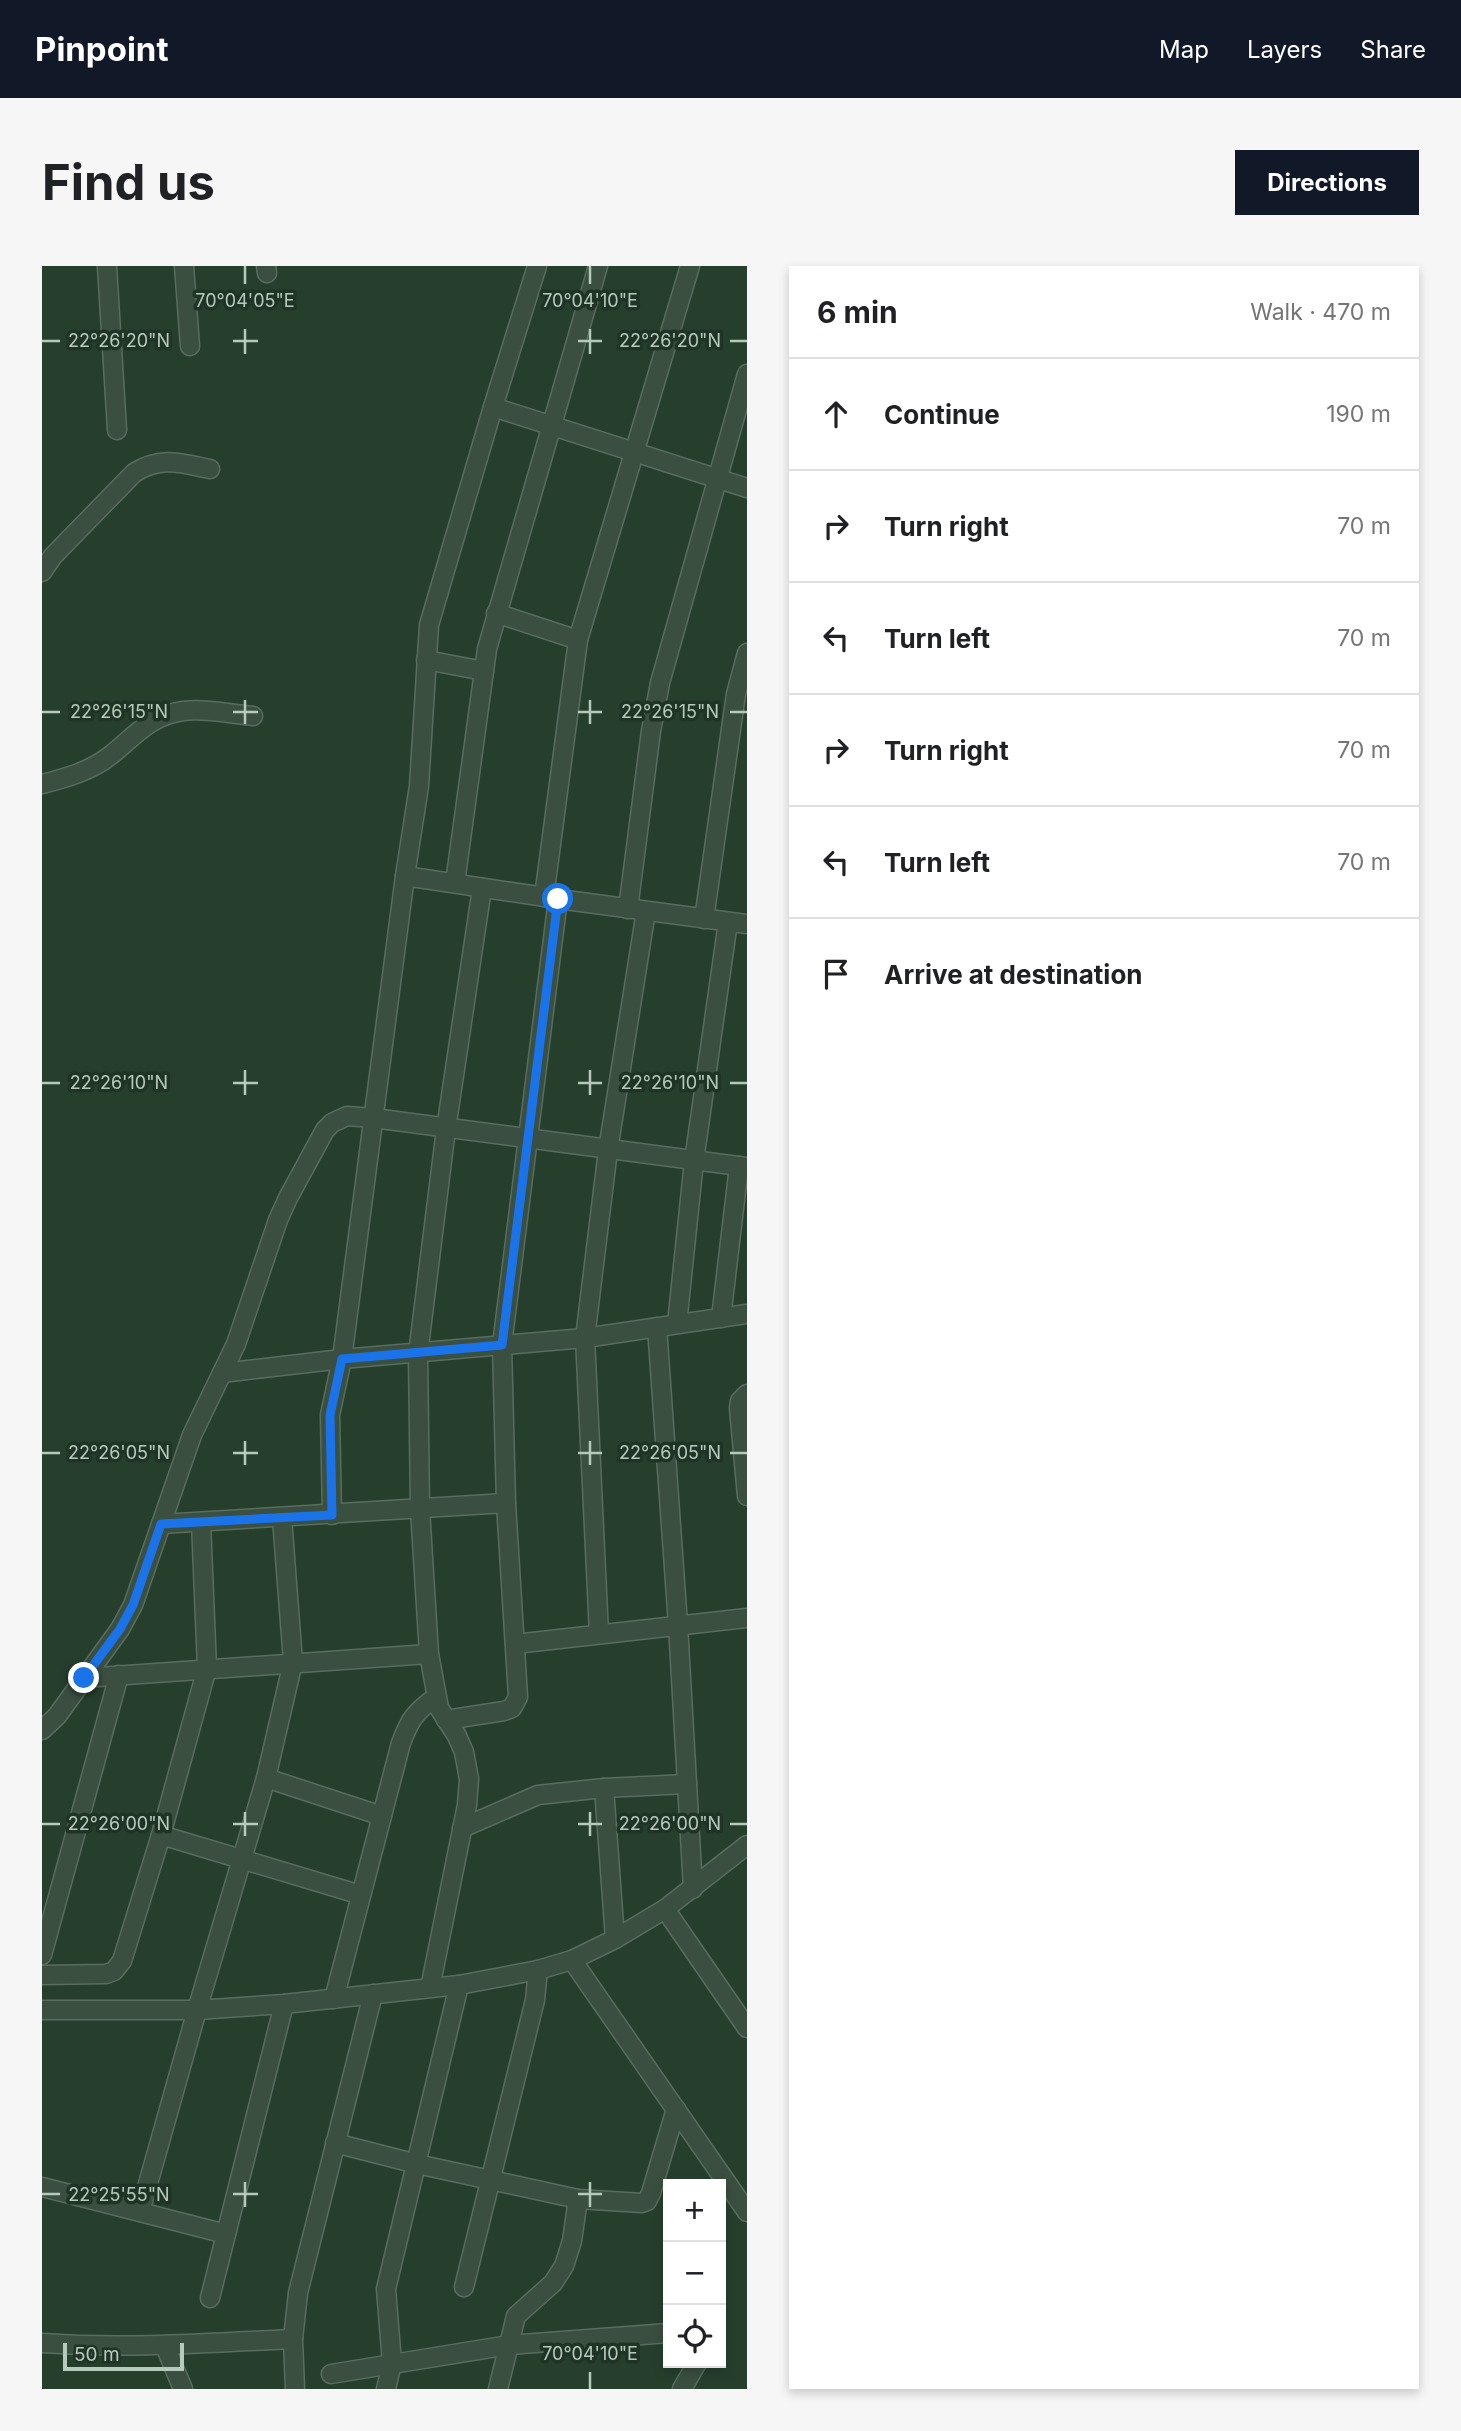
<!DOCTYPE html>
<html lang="en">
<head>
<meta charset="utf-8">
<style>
  body { margin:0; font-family:Inter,sans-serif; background:#f6f6f6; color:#202124 }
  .controls { position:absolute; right:21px; bottom:21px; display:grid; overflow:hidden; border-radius:0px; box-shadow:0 4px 10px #0003 }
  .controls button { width:63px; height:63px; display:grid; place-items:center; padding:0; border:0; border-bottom:2px solid #e0e0e0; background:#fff; color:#202124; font:35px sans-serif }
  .scale { position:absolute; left:21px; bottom:18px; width:121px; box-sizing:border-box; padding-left:7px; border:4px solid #b6cabc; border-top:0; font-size:19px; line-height:24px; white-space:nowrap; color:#b6cabc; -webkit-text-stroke:5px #1f3425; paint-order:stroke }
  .stop { position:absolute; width:21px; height:21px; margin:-16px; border:5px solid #1a73e8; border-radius:50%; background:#fff }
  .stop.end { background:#1a73e8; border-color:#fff; box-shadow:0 2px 7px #0008 }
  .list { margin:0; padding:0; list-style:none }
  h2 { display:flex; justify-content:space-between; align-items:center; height:91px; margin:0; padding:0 28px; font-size:30px }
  h2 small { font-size:23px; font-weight:400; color:#757577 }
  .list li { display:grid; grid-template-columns:46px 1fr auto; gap:21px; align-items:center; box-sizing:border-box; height:112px; padding:0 28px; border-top:2px solid #e0e0e0 }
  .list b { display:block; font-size:26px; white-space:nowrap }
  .list em { font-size:23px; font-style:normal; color:#757577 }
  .icon { flex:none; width:38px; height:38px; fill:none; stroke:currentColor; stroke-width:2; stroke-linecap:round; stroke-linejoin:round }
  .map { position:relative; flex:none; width:705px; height:2123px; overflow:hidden; border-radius:0px }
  header { display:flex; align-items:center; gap:42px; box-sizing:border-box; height:98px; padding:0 35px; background:#111827; color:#fff }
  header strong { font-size:33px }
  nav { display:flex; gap:38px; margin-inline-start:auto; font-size:24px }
  .intro { display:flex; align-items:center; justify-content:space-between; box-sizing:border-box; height:168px; padding:0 42px }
  h1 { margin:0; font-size:49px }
  .button { padding:18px 32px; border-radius:0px; background:#111827; color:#fff; font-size:24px; font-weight:700 }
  main { display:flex; gap:42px; padding:0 42px }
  aside { flex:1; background:#fff; border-radius:0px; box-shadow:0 4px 10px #0003 }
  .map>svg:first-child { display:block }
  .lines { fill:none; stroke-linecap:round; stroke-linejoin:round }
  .minor-casing { stroke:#586d5e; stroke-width:21 }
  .minor { stroke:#3a4f40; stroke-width:18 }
  .route { stroke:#1a73e8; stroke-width:9 }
  .ticks { fill:none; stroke:#b6cabc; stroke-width:2.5 }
  .ticks-label { font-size:18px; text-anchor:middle; fill:#b6cabc; stroke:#1f3425; stroke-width:7; stroke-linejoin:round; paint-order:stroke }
</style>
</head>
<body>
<header>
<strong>Pinpoint</strong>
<nav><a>Map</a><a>Layers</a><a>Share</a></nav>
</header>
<div class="intro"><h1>Find us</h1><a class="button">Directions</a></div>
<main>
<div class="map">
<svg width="705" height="2123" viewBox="0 0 705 2123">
  <rect width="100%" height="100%" fill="#263f2d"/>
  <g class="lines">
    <defs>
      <g id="minor">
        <path d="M65,0L75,164"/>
        <path d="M142,0L148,80"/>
        <path d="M224,0L225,7"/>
        <path d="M451,141L705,222"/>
        <path d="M0,306L11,290L92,207C119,190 138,197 168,203"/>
        <path d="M454,347L536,374"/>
        <path d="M384,394L442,405"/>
        <path d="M0,518C24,512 49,505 69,489C93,470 107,450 141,445C163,442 189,448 211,450"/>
        <path d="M363,610L516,633L705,658"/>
        <path d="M413,617L445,383L556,0"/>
        <path d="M502,631L536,374L648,0"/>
        <path d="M586,643L609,465L618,417L705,108"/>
        <path d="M662,653L694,428L705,387"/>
        <path d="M679,1052L697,900"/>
        <path d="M635,1058L652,895L686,656"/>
        <path d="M615,1061L636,1359L651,1623"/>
        <path d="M180,1107L300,1093L543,1072L705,1048"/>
        <path d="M705,1128L698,1135L697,1142L705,1230"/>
        <path d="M290,1249L288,1149L300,1093L363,610L377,520L387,359L451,141L495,0"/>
        <path d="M119,1258L464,1237"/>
        <path d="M557,1368L543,1072L566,884L604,645"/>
        <path d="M473,1378L705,1352"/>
        <path d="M42,1412L387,1388"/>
        <path d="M404,1454L462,1445L470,1442L476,1431L464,1237L460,1079L516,633"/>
        <path d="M0,1464L15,1450L78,1363L91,1339L150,1169L194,1078L236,954L246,932L283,864L290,857L305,850L331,852L705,901"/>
        <path d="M224,1512L340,1550"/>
        <path d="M562,1522L573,1673"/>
        <path d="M420,1562L496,1529L562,1522L645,1518"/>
        <path d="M119,1569L319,1629"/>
        <path d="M623,1643L705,1762"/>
        <path d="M0,1689L77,1409"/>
        <path d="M530,1694L705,1946"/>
        <path d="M0,1709L64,1708L72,1705L80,1695L119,1569L165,1402L159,1256"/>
        <path d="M388,1722L425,1539L427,1513L422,1486L415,1470L397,1442L387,1388L378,1243L376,1088L404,863L440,622"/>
        <path d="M292,1733L359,1477C368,1453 373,1446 394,1431"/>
        <path d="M0,1744H155L242,1738L417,1719L496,1704L530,1694L573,1673L623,1643L705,1579"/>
        <path d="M293,1877L375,1898L536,1933L600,1937L605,1935L609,1927L634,1843"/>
        <path d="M0,1921L184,1968"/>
        <path d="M98,1946L155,1744L224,1512L251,1396L240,1252"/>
        <path d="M422,2021L493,1734L496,1704"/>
        <path d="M168,2032L242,1738"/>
        <path d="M0,2077C84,2083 167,2077 251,2073"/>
        <path d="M123,2080L141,2123"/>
        <path d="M289,2108L467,2079L626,2067"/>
        <path d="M253,2123L251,2073L256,2027L331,1728"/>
        <path d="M344,2123L350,2097L344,2023L417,1719"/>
        <path d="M456,2123L474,2050L511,2017L522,2000L530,1975L536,1933"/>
        <path d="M640,2123L655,2097"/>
      </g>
    </defs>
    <use href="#minor" class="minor-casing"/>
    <use href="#minor" class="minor"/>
  </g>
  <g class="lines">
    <path class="route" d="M42,1412L78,1363L91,1339L119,1258L290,1249L288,1149L300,1093L460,1079L516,633"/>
  </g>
  <path class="ticks" d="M203,0V18M548,0V18M203,63V88M548,63V88M0,75H18M191,75H216M536,75H560M688,75H705M203,434V458M548,434V458M0,446H18M191,446H216M536,446H560M688,446H705M203,804V829M548,804V829M0,817H18M191,817H216M536,817H560M688,817H705M203,1175V1199M548,1175V1199M0,1187H18M191,1187H216M536,1187H560M688,1187H705M203,1546V1570M548,1546V1570M0,1558H18M191,1558H216M536,1558H560M688,1558H705M203,1916V1941M548,1916V1941M0,1928H18M191,1928H216M536,1928H560M548,2106V2123"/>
  <g class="ticks-label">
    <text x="203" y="41">70°04'05"E</text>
    <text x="548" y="41">70°04'10"E</text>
    <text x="77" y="81">22°26'20"N</text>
    <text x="628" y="81">22°26'20"N</text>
    <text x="77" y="452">22°26'15"N</text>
    <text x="628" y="452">22°26'15"N</text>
    <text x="77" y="823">22°26'10"N</text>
    <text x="628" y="823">22°26'10"N</text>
    <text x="77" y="1193">22°26'05"N</text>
    <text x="628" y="1193">22°26'05"N</text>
    <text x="77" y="1564">22°26'00"N</text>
    <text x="628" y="1564">22°26'00"N</text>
    <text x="77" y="1935">22°25'55"N</text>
    <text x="548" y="2094">70°04'10"E</text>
  </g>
</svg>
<div class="controls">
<button>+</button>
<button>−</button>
<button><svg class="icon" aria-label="locate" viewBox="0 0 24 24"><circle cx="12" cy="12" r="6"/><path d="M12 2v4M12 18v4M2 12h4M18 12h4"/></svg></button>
</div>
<div class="scale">50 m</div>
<div class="stop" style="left:516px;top:633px"></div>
<div class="stop end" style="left:42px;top:1412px"></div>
</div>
<aside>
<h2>6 min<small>Walk · 470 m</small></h2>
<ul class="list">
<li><svg class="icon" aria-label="ahead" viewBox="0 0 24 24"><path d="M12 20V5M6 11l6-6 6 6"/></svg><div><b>Continue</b></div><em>190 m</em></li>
<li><svg class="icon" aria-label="right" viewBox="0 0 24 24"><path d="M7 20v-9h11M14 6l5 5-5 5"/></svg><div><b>Turn right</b></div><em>70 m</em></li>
<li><svg class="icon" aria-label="left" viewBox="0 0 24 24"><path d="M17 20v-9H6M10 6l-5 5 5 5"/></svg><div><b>Turn left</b></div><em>70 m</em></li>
<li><svg class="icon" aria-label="right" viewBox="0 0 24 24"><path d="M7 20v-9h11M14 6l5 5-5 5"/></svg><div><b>Turn right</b></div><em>70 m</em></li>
<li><svg class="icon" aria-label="left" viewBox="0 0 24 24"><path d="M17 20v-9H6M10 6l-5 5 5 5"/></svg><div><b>Turn left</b></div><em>70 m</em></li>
<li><svg class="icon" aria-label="arrive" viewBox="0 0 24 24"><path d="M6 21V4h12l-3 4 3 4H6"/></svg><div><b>Arrive at destination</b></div></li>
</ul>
</aside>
</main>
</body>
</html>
